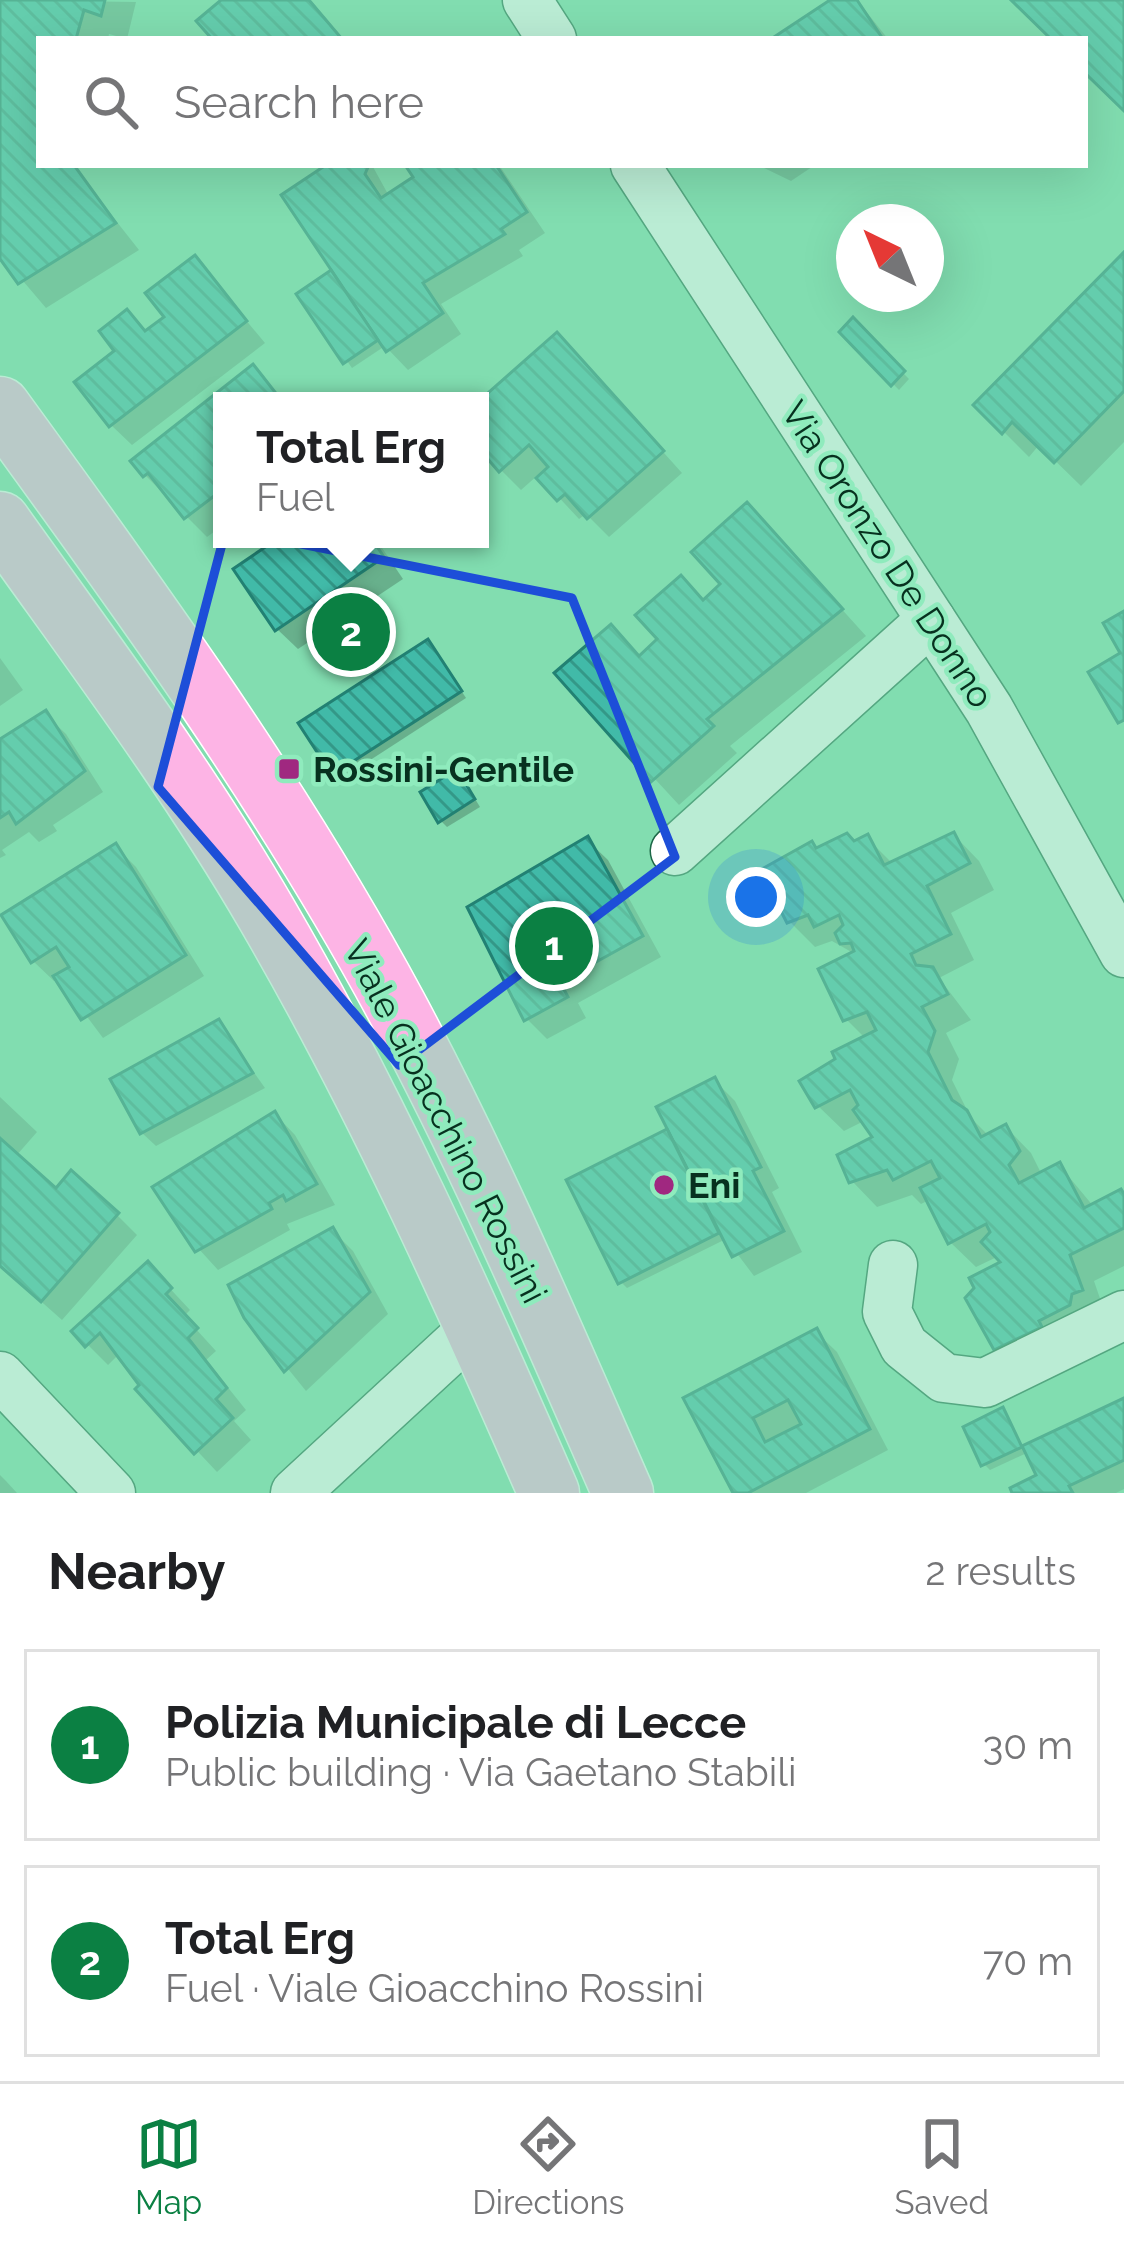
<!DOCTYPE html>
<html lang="en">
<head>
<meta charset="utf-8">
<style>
  body { margin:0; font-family:Raleway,sans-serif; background:#f2f2f2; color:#202124 }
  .compass { position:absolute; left:836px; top:204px; width:108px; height:108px; border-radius:50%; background:#fff; box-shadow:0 12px 48px #0002; rotate:317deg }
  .you { position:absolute; left:756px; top:897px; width:42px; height:42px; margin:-30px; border:9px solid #fff; border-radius:50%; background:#1a73e8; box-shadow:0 0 0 18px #1a73e833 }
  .badge { display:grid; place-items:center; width:78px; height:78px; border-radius:50%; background:#0b8043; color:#fff; font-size:39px; font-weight:700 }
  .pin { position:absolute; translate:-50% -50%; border:6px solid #fff; box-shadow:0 3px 12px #0006 }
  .popup { position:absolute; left:213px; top:392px; width:276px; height:156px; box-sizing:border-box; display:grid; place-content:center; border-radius:0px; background:#fff; filter:drop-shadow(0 3px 9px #0005); font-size:39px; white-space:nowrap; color:#757577 }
  .popup b { font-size:45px; color:#202124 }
  .popup::after { content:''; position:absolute; left:50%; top:100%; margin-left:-24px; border:24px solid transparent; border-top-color:#fff }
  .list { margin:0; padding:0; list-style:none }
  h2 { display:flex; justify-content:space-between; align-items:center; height:156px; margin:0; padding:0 48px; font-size:51px }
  h2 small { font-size:39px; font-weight:400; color:#757577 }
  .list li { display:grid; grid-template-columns:78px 1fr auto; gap:36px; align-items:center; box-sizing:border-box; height:192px; margin:0 24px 24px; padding:0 24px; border:3px solid #e0e0e0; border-radius:0px }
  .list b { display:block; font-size:45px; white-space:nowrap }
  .list p { margin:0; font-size:39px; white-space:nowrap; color:#757577 }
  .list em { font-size:39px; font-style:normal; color:#757577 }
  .icon { flex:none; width:66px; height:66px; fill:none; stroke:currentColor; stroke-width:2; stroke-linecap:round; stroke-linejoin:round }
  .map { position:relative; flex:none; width:1124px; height:1493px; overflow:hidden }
  .search { position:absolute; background:#fff; box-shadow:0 12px 48px #0002; left:36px; right:36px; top:36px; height:132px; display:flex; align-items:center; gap:30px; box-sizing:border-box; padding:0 42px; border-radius:0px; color:#757577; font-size:45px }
  .sheet { height:588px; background:#fff }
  nav { display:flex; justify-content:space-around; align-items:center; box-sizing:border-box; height:168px; border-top:3px solid #e0e0e0; background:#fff; font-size:33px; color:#757577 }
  nav a { display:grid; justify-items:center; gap:6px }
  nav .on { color:#0b8043 }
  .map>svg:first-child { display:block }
  .shadow { fill:#0003; fill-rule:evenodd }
  .building { fill:url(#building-back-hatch); stroke:#228173; stroke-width:3; fill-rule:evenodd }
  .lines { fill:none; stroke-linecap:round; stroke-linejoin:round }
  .minor-casing { stroke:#1d6747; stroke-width:51 }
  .major-casing { stroke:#fff; stroke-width:63 }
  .minor { stroke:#fff; stroke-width:48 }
  .major { stroke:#fdb4e5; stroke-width:60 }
  .marked { fill:none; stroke:#1d4ed8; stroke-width:9; stroke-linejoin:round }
  .poi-dot { fill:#a02880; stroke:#8febbd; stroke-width:4.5 }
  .labels { text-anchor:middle; stroke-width:9; stroke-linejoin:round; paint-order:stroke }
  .street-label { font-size:36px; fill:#07311f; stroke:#8febbd }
  .poi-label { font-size:36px; font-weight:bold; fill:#07311f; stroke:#8febbd; text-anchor:start }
</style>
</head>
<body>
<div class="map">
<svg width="1124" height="1493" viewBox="0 0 1124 1493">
  <defs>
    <pattern id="building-back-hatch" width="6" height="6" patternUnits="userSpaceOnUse" patternTransform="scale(3)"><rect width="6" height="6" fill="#41baa8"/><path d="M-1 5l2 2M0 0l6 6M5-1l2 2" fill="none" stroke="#349888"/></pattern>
  </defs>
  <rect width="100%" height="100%" fill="#82ddb0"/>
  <g class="shadow">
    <path d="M0,0L136,2L127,39L109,34L108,39H39V165H72L139,250L46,308L0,254Z"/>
    <path d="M835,0H857L888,39H777Z"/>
    <path d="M332,165H372L389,196L417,177L409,165H499L545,233L519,250L523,256L441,304L461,334L408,370L385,346L352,368L300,295L335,271Z"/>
    <path d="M758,165H815L791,181Z"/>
    <path d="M1124,256V442L1081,486L1039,445L1029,457L977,405Z"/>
    <path d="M195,259L265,343L132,445L111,425L119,352L168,317Z"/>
    <path d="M853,322L909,379L899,390L843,332Z"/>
    <path d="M577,356L682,473L609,537L586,514L579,519L538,475L521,490L501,470Z"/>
    <path d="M253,368L283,401H222V526L207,537L145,475Z"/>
    <path d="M772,532L866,636L730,746L737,753L679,805L558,674L641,659Z"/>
    <path d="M283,539H376L403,579L298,649L277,629Z"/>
    <path d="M434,649L466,698L341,779L335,773Z"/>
    <path d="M0,658L23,690L0,706Z"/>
    <path d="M45,714L66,734L103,792L53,825L57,831L39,842L29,832L2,850L6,855L0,858V743Z"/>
    <path d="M463,779L480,807L447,827L441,821Z"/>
    <path d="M954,835L979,861L994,890L951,913L974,960L939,978L971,1020L946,1033L959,1059L952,1080L971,1118L989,1136L1006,1127L1031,1153L1042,1175L1060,1166L1094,1207L1124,1196V1266L1094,1281L1106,1316L1018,1372L992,1346L1005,1263L999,1256L976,1267L950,1242L929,1200L921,1204L912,1195L877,1207L852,1181L876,1138L864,1121L844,1131L818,1106L866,1039L846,1019L855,954L832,941L815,947L789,921L818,851L867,838L893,864Z"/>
    <path d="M587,840L608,860L661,957L578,1003L586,1018L547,1039L527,1019L471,908ZM571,927L554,945L558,930Z"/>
    <path d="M116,847L136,867L204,976L103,1038L58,978L54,981L33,961Z"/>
    <path d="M219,1023L265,1088L156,1146L142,1133Z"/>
    <path d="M715,1081L735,1101L779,1188L772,1192L802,1252L754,1276L726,1239L627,1288L621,1282L666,1133L676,1142Z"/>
    <path d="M0,1097L37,1132L16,1156L56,1192L117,1215L137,1235L62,1320L0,1265Z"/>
    <path d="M275,1114L295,1135L335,1205L287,1224L290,1230L218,1270L177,1225L156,1188Z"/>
    <path d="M333,1231L353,1251L388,1314L306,1391L246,1317Z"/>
    <path d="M148,1265L190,1310L184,1316L216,1351L206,1360L246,1410L234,1421L251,1440L217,1472L139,1389L143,1385L119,1354L108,1365L75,1332Z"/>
    <path d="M816,1332L837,1352L888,1450L806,1493H737L687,1399Z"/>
    <path d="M1124,1401V1489L1116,1493H1015L1040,1477L1029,1452L990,1470L984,1464L1002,1411L1024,1449Z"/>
    <path d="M0,1475L6,1481L17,1493H0Z"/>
  </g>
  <g class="building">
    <path d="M0,0H105L101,16L84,10L76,39H39V165H74L116,223L18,284L0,259Z"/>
    <path d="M221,0H309L342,39H212L196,21Z"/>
    <path d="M830,0H857L883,39H771Z"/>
    <path d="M1011,0H1124V111L1085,73V39H1051Z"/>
    <path d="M326,165H369L365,174L381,198L413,177L405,165H496L527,212L501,229L505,234L423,283L443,313L386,352L281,195Z"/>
    <path d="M1124,252V391L1054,463L1012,422L1002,434L973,405Z"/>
    <path d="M195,255L247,321L109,427L74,382L114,351L99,331L127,309L145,331L164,317L145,293Z"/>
    <path d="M331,270L378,340L343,364L296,294Z"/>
    <path d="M853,317L905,371L891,386L839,332Z"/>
    <path d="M557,332L664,451L587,519L565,494L557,501L536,478L548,467L529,445L499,472L480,450L479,401Z"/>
    <path d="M253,364L282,401H222V490L184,519L148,473L143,477L130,461Z"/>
    <path d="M747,502L843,609L707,719L714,726L651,782L554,673L611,624L639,656L657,639L635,615L681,575L703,600L720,584L691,552Z"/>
    <path d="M277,539H372L384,557L275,631L233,569Z"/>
    <path d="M1124,611V720L1118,723L1088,672L1120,653L1103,623Z"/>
    <path d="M428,639L462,691L332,775L298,723Z"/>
    <path d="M46,710L85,771L16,824L9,812L0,818V739Z"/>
    <path d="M457,769L475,799L438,823L420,792Z"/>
    <path d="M954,832L970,863L927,886L951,934L911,954L916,965L933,967L948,994L922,1007L935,1031L928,1052L952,1100L967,1110L981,1137L1006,1124L1020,1151L1009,1165L1019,1183L1060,1162L1084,1208L1121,1189L1124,1194V1228L1070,1255L1083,1290L1072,1294L1070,1305L1039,1321L1042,1327L994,1350L965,1298L974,1288L969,1278L1000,1262L981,1242L990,1232L986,1224L948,1244L920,1188L940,1178L931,1161L893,1180L887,1170L849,1183L837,1155L872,1137L853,1110L858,1105L850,1090L815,1108L799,1081L835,1059L832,1052L876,1030L867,1012L843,1021L818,969L854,951L851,943L840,944L835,933L843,925L839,915L814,927L808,915L787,923L760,870L812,841L816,848L847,833L854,841L868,834L884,865Z"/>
    <path d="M588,836L643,936L560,982L568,997L524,1021L467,907ZM552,903L561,904L571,924L557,940L546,938L536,919L539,910Z"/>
    <path d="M116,843L186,955L81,1020L53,976L69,967L56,947L31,963L1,915Z"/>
    <path d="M219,1019L253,1073L140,1134L110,1079Z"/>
    <path d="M715,1077L761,1167L753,1171L784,1231L732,1257L656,1107Z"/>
    <path d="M275,1111L317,1184L286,1201L283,1195L269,1203L272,1209L195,1252L152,1187Z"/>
    <path d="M667,1129L719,1233L618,1284L566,1180Z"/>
    <path d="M0,1138L56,1188L71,1170L119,1213L41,1302L0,1266Z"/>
    <path d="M333,1227L370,1292L284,1372L244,1318L228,1285Z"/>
    <path d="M148,1261L172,1288L166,1294L198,1328L188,1338L227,1388L216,1399L233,1418L194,1454L135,1389L139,1385L100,1333L85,1347L71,1331Z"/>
    <path d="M817,1328L870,1429L748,1493H733L683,1398ZM788,1400L801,1424L765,1442L753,1418Z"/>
    <path d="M1124,1398V1460L1069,1486L1073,1493H1012L1010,1488L1036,1475L1022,1446Z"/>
    <path d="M1003,1407L1022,1447L981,1466L963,1427Z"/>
  </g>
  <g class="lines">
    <defs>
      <g id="minor">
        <path d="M527,0L552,39"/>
        <path d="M635,165L989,709L1124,953"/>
        <path d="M675,851L931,620"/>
        <path d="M893,1265L887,1312L904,1346L944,1378L985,1383L1124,1315"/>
        <path d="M0,1376L111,1493"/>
        <path d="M295,1493L476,1326"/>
      </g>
      <g id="major">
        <path d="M0,407C140,599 283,796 396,1006C481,1164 551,1329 623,1493"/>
        <path d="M0,522C91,650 187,777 266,913C374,1098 463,1296 549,1493"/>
      </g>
    </defs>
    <use href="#minor" class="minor-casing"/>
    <use href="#major" class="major-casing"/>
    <use href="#minor" class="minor"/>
    <use href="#major" class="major"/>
  </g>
  <path d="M0 0H1124V1493H0ZM226,529L572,598L675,857L399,1065L158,787Z" fill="#82ddb0" fill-opacity=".55" fill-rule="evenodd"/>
  <path class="marked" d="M226,529L572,598L675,857L399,1065L158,787Z"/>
  <g class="poi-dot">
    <rect x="277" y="757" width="24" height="24" rx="6"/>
    <circle cx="664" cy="1185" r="12"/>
  </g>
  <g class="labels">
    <g class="street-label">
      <text transform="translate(888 554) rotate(57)" y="13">Via Oronzo De Donno</text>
      <text transform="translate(446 1121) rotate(63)" y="13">Viale Gioacchino Rossini</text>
    </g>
    <g class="poi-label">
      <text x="313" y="782">Rossini-Gentile</text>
      <text x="688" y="1198">Eni</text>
    </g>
  </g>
</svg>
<svg class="compass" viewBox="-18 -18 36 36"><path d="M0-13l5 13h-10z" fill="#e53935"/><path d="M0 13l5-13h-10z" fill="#757577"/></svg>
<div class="you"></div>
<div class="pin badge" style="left:554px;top:946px">1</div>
<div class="pin badge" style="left:351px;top:632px">2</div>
<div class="popup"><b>Total Erg</b>Fuel</div>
<div class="search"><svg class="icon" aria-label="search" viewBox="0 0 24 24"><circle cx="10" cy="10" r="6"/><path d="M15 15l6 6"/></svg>Search here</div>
</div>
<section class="sheet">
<h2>Nearby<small>2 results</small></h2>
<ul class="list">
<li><span class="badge">1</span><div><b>Polizia Municipale di Lecce</b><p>Public building · Via Gaetano Stabili</p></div><em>30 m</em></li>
<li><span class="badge">2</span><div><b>Total Erg</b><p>Fuel · Viale Gioacchino Rossini</p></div><em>70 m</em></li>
</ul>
</section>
<nav>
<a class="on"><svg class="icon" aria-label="map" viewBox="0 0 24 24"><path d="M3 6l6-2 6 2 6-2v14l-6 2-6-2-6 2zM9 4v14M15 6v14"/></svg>Map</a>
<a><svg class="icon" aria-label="directions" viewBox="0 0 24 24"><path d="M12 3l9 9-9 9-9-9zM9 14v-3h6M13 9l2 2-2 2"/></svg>Directions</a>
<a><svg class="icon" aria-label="saved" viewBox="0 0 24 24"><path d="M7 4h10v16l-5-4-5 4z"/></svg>Saved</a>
</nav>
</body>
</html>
